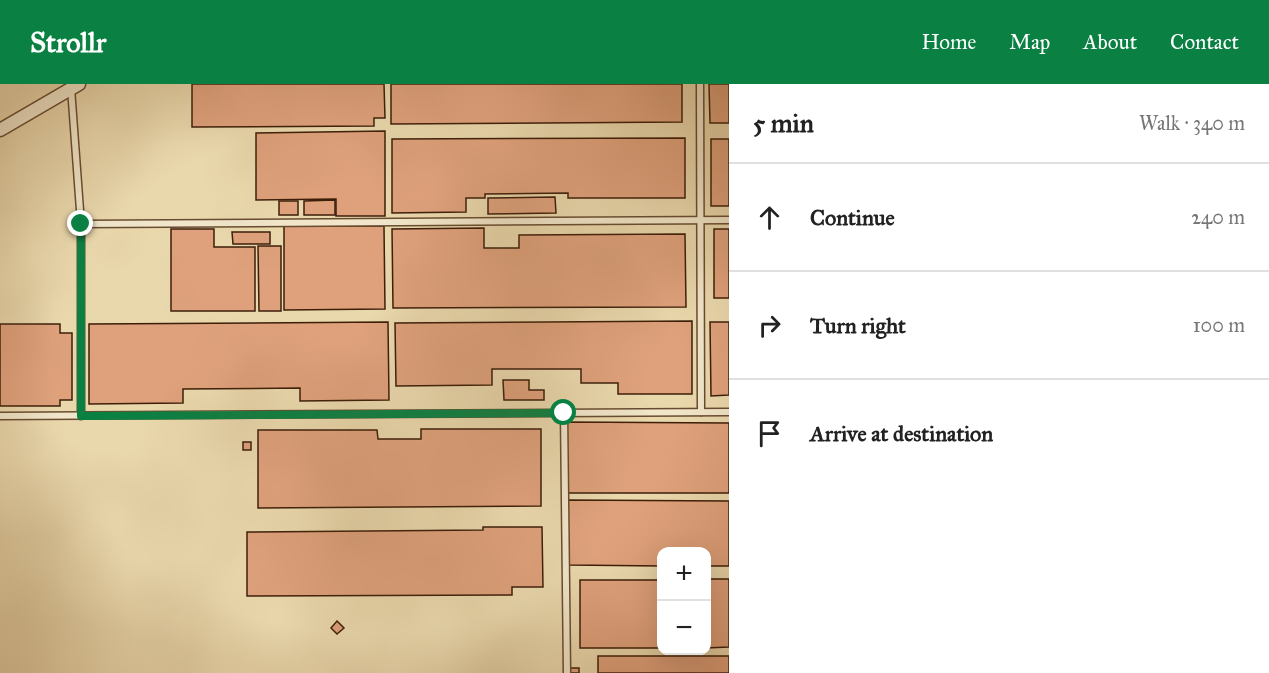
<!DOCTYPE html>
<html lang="en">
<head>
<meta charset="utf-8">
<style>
  body { margin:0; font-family:"IM FELL Great Primer",serif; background:#f2f2f2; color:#222 }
  .controls { position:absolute; right:18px; bottom:18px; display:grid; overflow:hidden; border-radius:12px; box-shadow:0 6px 24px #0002 }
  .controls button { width:54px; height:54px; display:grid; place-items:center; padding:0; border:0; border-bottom:2px solid #e0e0e0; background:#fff; color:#222; font:30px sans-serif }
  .stop { position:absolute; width:18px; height:18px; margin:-14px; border:4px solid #0b8043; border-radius:50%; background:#fff }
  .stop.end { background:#0b8043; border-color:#fff; box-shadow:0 2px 6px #0008 }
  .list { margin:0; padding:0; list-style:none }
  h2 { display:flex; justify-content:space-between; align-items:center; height:78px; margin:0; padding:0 24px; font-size:26px }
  h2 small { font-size:20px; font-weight:400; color:#767676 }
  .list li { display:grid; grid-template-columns:39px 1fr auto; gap:18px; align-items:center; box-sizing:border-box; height:108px; padding:0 24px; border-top:2px solid #e0e0e0 }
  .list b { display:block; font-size:22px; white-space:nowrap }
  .list em { font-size:20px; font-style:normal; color:#767676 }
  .icon { flex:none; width:33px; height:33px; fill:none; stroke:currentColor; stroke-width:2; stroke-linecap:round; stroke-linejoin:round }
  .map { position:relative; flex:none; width:729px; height:589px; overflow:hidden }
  header { display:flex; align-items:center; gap:36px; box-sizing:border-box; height:84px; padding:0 30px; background:#0b8043; color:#fff }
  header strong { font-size:28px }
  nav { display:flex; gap:33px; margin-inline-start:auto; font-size:21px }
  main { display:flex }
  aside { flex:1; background:#fff }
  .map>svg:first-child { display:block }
  .building { fill:#dea17c; stroke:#3d1e08; stroke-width:1.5 }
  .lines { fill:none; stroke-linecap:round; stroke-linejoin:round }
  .lane-casing { stroke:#684c31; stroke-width:9 }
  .street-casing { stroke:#684c31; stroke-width:15 }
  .lane { stroke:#f1e6ca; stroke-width:6 }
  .street { stroke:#f1e6ca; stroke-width:12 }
  .route { stroke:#0b8043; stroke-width:8 }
</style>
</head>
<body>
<header>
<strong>Strollr</strong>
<nav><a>Home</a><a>Map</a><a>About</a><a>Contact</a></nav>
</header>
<main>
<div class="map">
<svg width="729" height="589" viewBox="0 0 729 589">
  <rect width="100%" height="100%" fill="#ead8ad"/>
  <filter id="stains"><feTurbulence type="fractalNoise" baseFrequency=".00333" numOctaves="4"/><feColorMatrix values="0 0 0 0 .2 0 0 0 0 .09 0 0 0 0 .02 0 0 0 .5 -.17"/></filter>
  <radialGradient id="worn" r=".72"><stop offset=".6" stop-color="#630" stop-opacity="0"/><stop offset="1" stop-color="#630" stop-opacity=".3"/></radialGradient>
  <g class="building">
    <path d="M192,0H384L385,34H374V42L192,43Z"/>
    <path d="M391,0H682V38L391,40Z"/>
    <path d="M709,0H729V39H710Z"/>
    <path d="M385,47V132H336V115L256,116V49Z"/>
    <path d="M685,54V114H568V109L485,110V114H466V128L392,129V55Z"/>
    <rect x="711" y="55" width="18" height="67"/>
    <path d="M555,113L556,129L488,130V114Z"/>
    <path d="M335,116V131H304V117Z"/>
    <rect x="279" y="117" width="19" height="14"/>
    <path d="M284,142H384L385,225L284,226Z"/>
    <path d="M484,144V164H519V151L685,150L686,223L393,224L392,145Z"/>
    <path d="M171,145H214V163H255V227H171Z"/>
    <rect x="714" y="145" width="15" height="69"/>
    <path d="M232,148H270V160H233Z"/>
    <path d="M258,162H281V227H259Z"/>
    <path d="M692,237V310H618V299H581V285H492V301L396,302L395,239Z"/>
    <path d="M388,238L389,316L300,317V304L183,305V319L89,320V240Z"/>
    <path d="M710,238H729V311L711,312Z"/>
    <path d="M0,240H60V249H72V316H60V322H0Z"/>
    <path d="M503,296H529V306H544V316H504Z"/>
    <path d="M567,338L729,339V409H567Z"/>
    <path d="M421,345H541V422L258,424V346H377L378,355H421Z"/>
    <rect x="243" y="358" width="8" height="8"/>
    <path d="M568,416L729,417V482H706V468H662V482L568,481Z"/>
    <path d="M483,443H542L543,503H512V511L247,512V448L483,446Z"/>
    <path d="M706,495H729V563L706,564Z"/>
    <rect x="580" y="496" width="82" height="68"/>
    <path d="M337,537L344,544L337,550L331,544Z"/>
    <rect x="598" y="572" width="131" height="17"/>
    <rect x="570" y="584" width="9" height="5"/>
  </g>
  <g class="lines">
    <defs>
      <g id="lane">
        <path d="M700,0L701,328"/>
        <path d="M71,4L81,140V332"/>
        <path d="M81,140L729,136"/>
        <path d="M564,329L567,589"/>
        <path d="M0,332L729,328"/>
      </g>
      <path id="street" d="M0,46L79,0"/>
    </defs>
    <use href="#lane" class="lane-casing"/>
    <use href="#street" class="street-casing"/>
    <use href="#lane" class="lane"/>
    <use href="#street" class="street"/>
  </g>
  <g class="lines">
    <path class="route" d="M81,140V332L564,329"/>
  </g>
  <rect width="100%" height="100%" filter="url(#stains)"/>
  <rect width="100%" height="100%" fill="url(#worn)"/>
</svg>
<div class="controls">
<button>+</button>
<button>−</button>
</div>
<div class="stop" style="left:564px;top:329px"></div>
<div class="stop end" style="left:81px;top:140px"></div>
</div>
<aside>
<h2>5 min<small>Walk · 340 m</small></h2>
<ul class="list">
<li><svg class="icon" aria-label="ahead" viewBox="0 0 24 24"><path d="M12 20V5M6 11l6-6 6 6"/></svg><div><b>Continue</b></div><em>240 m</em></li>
<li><svg class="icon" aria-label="right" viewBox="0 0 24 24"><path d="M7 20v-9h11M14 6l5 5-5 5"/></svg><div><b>Turn right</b></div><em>100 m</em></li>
<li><svg class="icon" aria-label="arrive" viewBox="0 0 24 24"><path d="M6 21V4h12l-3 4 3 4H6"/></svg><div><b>Arrive at destination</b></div></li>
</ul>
</aside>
</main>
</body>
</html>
